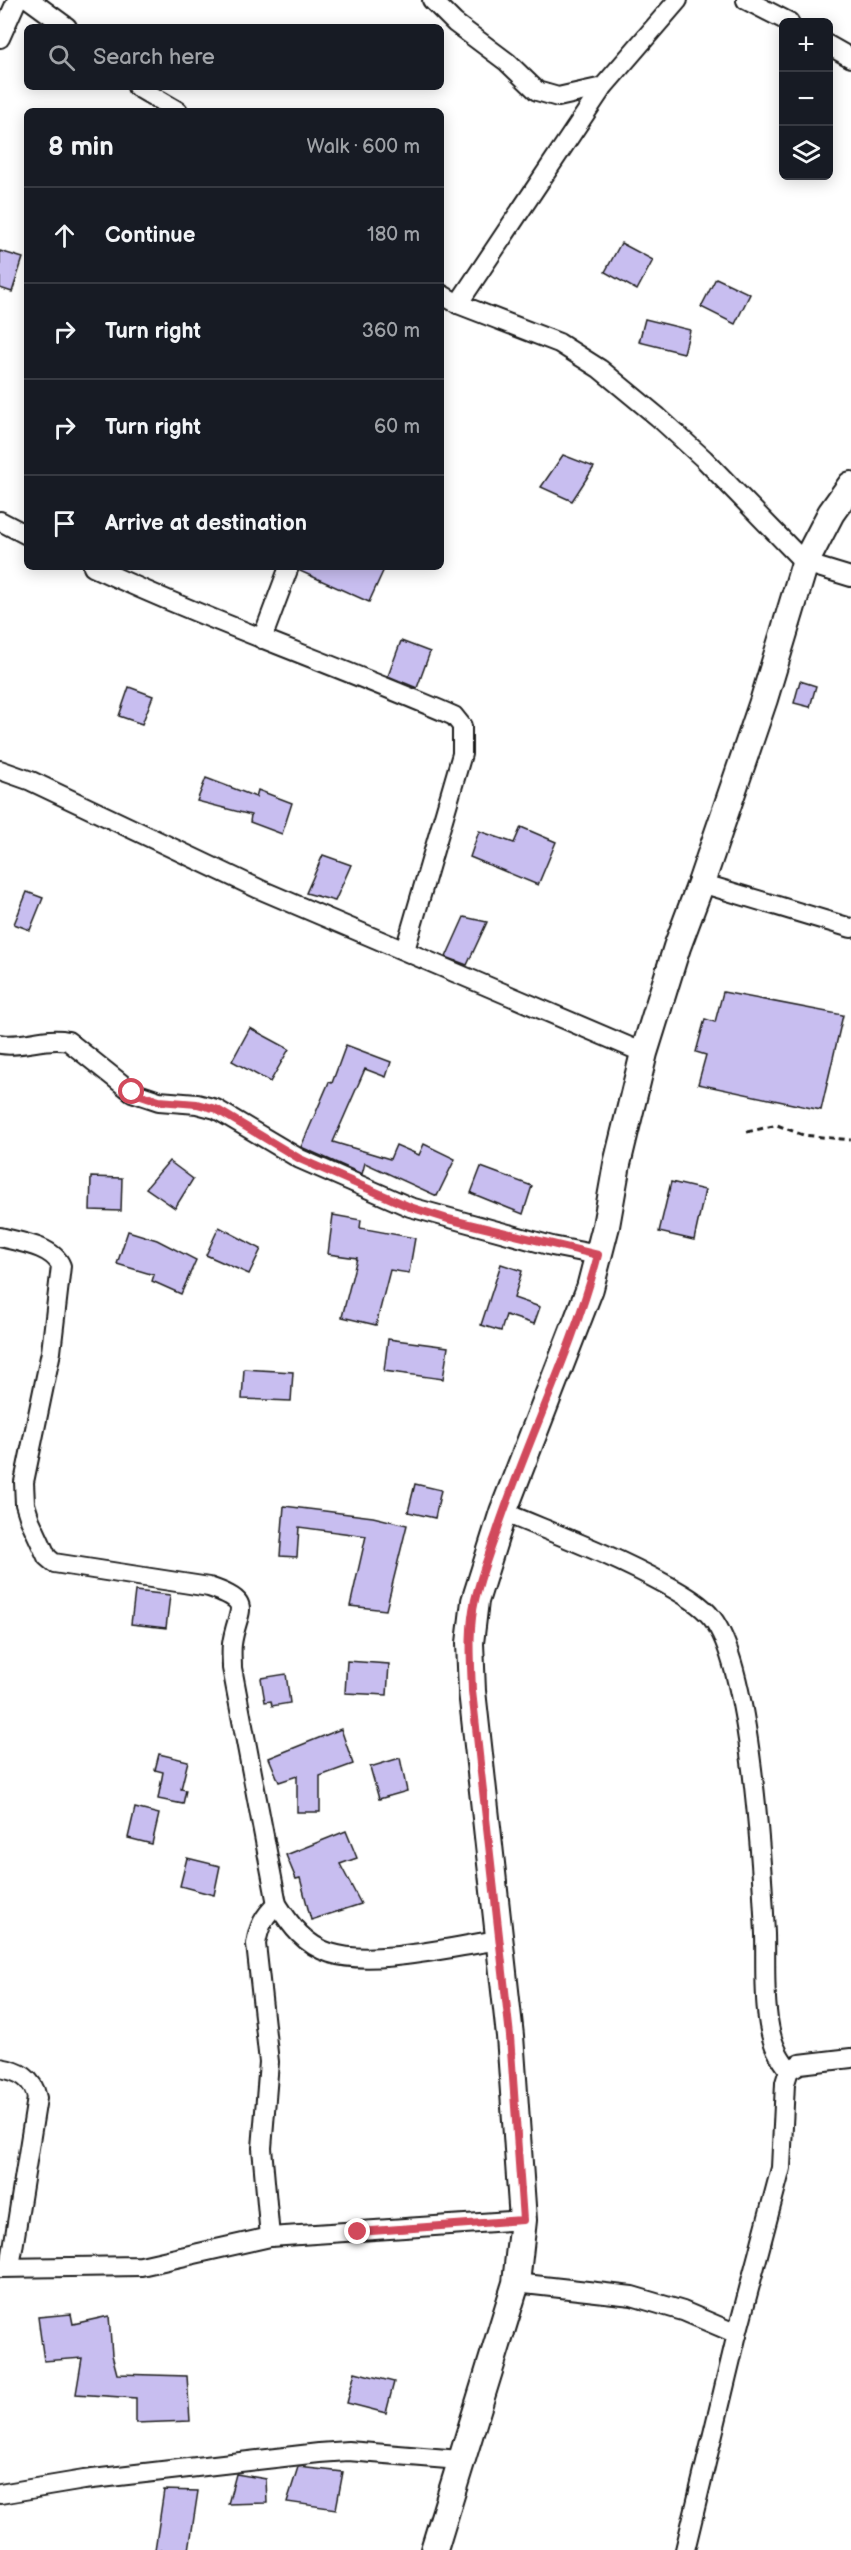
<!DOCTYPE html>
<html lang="en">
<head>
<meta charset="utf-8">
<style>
  body { margin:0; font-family:"Balsamiq Sans",sans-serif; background:#242831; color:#f1f3f6 }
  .controls { position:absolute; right:18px; top:18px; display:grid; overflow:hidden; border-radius:9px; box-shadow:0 3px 15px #0003 }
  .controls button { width:54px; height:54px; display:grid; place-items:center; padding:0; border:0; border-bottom:2px solid #363941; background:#171b24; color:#f1f3f6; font:30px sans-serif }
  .stop { position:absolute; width:18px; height:18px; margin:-14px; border:4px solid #d1495b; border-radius:50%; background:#fff }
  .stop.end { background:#d1495b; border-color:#fff; box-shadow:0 2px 6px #0008 }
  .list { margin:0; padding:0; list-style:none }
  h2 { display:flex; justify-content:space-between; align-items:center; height:78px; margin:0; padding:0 24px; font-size:26px }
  h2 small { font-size:20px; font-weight:400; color:#9ea1a6 }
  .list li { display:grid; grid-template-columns:39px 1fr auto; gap:18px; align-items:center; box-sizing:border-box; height:96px; padding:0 24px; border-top:2px solid #363941 }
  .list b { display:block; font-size:22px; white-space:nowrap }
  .list em { font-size:20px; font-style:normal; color:#9ea1a6 }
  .icon { flex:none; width:33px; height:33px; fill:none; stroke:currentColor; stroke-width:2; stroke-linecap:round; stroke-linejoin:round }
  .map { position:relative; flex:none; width:851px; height:2550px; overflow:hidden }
  .search { position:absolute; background:#171b24; box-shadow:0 3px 15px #0003; left:24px; top:24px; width:420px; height:66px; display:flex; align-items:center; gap:15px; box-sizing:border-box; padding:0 21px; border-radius:9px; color:#9ea1a6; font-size:22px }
  .panel { position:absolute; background:#171b24; box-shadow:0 3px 15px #0003; left:24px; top:108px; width:420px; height:462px; border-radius:9px }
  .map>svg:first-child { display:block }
  .building { fill:#c8bef0; stroke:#1c1c1c; stroke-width:1.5 }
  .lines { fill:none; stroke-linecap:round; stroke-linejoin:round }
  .street-casing { stroke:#1c1c1c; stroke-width:22 }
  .secondary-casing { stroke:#1c1c1c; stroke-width:30 }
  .path { stroke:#1c1c1c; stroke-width:3; stroke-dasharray:6 4.5; stroke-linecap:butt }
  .street { stroke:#fff; stroke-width:18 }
  .secondary { stroke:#fff; stroke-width:26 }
  .route { stroke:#d1495b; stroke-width:8 }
</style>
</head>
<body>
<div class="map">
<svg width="851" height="2550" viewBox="0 0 851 2550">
  <rect width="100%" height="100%" fill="#fff"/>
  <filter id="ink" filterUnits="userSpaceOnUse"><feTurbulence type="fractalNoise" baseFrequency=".0167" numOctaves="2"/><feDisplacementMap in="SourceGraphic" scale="12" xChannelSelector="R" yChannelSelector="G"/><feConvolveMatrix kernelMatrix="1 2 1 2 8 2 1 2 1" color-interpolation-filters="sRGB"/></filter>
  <g filter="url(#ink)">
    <g class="building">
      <path d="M621,243L653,260L637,290L605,272Z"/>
      <path d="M0,251L23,258L12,292L0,288Z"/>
      <path d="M716,278L750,294L735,324L701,307Z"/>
      <path d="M645,319L690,330L684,353L639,342Z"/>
      <path d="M563,455L594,467L572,501L541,487Z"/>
      <path d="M300,567H385L369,602L300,571Z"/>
      <path d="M401,641L430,652L417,688L388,676Z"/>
      <path d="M800,681L816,686L810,707L794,703Z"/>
      <path d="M129,687L153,696L142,724L119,716Z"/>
      <path d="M206,778L256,797L258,790L292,803L282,834L250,822L251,815L197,801Z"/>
      <path d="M521,827L556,842L538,885L470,857L479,831L514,843Z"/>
      <path d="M323,855L351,865L335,901L306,893Z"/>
      <path d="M27,892L43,898L30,930L14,924Z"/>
      <path d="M464,917L487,922L467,965L446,957Z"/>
      <path d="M723,992L843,1015L821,1110L698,1084L706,1055L696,1052L705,1019L715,1022Z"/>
      <path d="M250,1028L289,1049L270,1082L232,1061Z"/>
      <path d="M346,1045L391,1062L386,1077L365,1069L333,1142L390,1159L396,1145L419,1155L424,1144L455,1159L437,1196L365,1163L362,1174L301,1147L329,1082L332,1083Z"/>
      <path d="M169,1161L193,1179L175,1208L146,1188Z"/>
      <path d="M481,1167L532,1186L523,1214L471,1193Z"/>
      <path d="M91,1177L122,1178L121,1211L90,1210Z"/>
      <path d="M671,1182L705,1190L694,1240L659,1232Z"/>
      <path d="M333,1215L361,1220L360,1228L415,1238L409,1273L390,1270L376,1325L342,1317L357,1258L328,1254Z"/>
      <path d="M219,1227L261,1249L249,1274L206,1255Z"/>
      <path d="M128,1231L157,1240L196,1260L181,1294L152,1281L154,1275L117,1264Z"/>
      <path d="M501,1264L522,1271L514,1298L540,1307L534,1324L506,1315L501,1331L481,1325Z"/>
      <path d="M388,1339L448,1347L443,1379L384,1371Z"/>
      <path d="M244,1369L293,1372L291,1401L242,1399Z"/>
      <path d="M415,1484L441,1490L435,1518L408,1512Z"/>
      <path d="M284,1506L373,1517L407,1525L386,1610L350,1606L366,1536L299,1527L297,1557L280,1556Z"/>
      <path d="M135,1591L170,1595L166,1628L131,1624Z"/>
      <path d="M347,1661L389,1664L387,1695L345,1693Z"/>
      <path d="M286,1674L290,1703L272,1706L271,1701L265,1702L261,1678Z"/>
      <path d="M341,1729L353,1764L320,1776V1812H297V1776L279,1782L269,1758Z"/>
      <path d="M159,1754L188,1761L181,1789L186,1790L183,1804L158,1799L163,1772L155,1770Z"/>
      <path d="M400,1758L407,1791L379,1799L370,1767Z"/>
      <path d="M135,1808L159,1814L152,1844L128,1838Z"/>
      <path d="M346,1831L357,1858L340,1864L361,1904L311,1920L300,1878L296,1879L286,1855Z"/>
      <path d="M187,1858L220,1866L214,1895L180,1886Z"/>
      <path d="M71,2314L73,2324L109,2316L112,2355L117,2374L187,2376L190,2421L136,2423V2398L76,2394L82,2358L44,2361L38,2317Z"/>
      <path d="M355,2372L394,2382L386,2413L347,2403Z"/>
      <path d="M298,2467L343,2472L336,2509L287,2502Z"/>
      <path d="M236,2474L266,2479L267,2503L228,2504Z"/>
      <path d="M164,2490L198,2491L189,2550H155Z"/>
    </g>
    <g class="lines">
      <defs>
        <g id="street">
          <path d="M30,0L67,27"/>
          <path d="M432,0L455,23L507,62L537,91L558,97L603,87"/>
          <path d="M746,0L789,22"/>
          <path d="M0,38L17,0"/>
          <path d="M828,45L851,58"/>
          <path d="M137,87L178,111"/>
          <path d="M441,294L458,304L559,343L600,369L658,417L704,459L805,563L851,577"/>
          <path d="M458,304L603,87L678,0"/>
          <path d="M0,521L27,535"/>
          <path d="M93,567C211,622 334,664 454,716L462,726V754L405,950"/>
          <path d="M262,639L289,567"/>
          <path d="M0,770L31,781L259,889L644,1053"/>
          <path d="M701,883L851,928"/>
          <path d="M0,1044C23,1048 45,1036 68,1041L132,1092L159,1101L197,1104L216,1109L300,1159L410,1207L552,1246L598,1255"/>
          <path d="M0,1237C19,1242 53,1246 61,1266L51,1352L24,1482L25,1504L30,1520L47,1557L54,1563L209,1587C256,1603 237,1608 232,1644C231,1652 232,1660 232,1668L277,1904C291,1926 305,1945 330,1953C373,1967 454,1946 500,1940"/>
          <path d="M503,1512C558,1535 613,1555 665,1584C681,1593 700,1603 712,1618C751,1667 762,1867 765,1934C766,1967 762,2022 777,2051C780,2058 785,2064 789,2070"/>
          <path d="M0,2068C19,2071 33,2078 37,2098L10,2267"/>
          <path d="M270,2237L262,2148L269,2062L256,1944C259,1926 264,1916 277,1904"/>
          <path d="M0,2268L141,2266L270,2237L523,2220"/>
          <path d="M516,2283L632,2296L683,2311L737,2334"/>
          <path d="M0,2494L84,2480L319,2453L348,2451L460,2460"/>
          <path d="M685,2550L737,2334L781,2168L785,2083L789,2070L800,2064L851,2058"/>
        </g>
        <path id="secondary" d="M434,2550L516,2283L523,2220L510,2036L472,1691L470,1643L475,1601L503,1512L590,1288L606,1226L617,1164L644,1053L677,947L701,883L764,699L805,563L831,513L851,485"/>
      </defs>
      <use href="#street" class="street-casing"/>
      <use href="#secondary" class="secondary-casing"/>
      <path class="path" d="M747,1132L777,1125L803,1135L851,1140"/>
      <use href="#street" class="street"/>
      <use href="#secondary" class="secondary"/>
    </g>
  </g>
  <g class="lines" filter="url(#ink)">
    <path class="route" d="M132,1092L159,1101L197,1104L216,1109L300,1159L410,1207L448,1219L598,1255C573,1350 527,1440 496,1534C488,1556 480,1578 475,1600C468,1630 471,1661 472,1691L510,2036L523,2220L358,2232"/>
  </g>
</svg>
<div class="controls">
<button>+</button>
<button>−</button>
<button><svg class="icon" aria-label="layers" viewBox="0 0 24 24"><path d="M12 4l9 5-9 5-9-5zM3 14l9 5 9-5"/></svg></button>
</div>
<div class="stop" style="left:132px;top:1092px"></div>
<div class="stop end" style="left:358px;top:2232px"></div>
<div class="search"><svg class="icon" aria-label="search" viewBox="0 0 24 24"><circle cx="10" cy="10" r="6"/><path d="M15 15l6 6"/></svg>Search here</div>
<section class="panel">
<h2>8 min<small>Walk · 600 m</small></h2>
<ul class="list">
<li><svg class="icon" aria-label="ahead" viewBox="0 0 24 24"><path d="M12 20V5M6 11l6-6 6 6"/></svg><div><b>Continue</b></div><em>180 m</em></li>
<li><svg class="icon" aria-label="right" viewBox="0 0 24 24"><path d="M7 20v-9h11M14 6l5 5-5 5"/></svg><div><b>Turn right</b></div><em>360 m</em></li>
<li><svg class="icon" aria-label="right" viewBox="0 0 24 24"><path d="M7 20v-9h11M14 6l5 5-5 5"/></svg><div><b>Turn right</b></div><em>60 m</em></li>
<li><svg class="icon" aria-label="arrive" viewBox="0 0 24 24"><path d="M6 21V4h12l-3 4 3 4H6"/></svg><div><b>Arrive at destination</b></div></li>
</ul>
</section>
</div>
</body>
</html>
